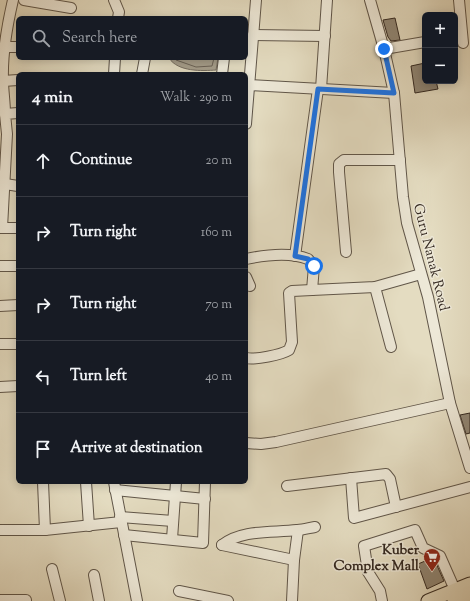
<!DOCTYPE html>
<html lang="en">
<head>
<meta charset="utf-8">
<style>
  body { margin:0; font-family:"Sorts Mill Goudy",serif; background:#242831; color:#f1f3f6 }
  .controls { position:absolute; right:12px; top:12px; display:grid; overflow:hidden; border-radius:6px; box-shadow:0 2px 10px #0003 }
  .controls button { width:36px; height:36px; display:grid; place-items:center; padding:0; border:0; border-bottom:1px solid #363941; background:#171b24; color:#f1f3f6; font:20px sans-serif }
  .stop { position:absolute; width:12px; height:12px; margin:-9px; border:3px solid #1a73e8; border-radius:50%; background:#fff }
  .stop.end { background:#1a73e8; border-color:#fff; box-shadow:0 1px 4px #0008 }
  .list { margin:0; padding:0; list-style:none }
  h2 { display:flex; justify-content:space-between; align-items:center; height:52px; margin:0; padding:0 16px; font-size:17px }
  h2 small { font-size:13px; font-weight:400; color:#9ea1a6 }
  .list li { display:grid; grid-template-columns:26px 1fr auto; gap:12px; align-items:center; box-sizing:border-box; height:72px; padding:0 16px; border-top:1px solid #363941 }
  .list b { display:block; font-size:15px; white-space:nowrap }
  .list em { font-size:13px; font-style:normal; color:#9ea1a6 }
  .icon { flex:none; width:22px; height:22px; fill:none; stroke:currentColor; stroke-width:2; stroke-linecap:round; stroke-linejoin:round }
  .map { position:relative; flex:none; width:470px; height:601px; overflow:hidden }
  .search { position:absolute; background:#171b24; box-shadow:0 2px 10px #0003; left:16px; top:16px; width:232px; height:44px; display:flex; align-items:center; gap:10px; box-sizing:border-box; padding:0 14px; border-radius:6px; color:#9ea1a6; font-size:15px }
  .panel { position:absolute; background:#171b24; box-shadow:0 2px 10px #0003; left:16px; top:72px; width:232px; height:412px; border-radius:6px }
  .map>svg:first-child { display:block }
  .water { fill:#a89f8b; stroke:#7a7061 }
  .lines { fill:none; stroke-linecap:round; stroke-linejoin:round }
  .shore { stroke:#6e6456; stroke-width:1 }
  .building { fill:#908674; stroke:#342921 }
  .minor-casing { stroke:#605649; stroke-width:12 }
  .major-casing { stroke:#342921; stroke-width:15 }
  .minor { stroke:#ede8d7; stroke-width:10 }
  .major { stroke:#e4dcc1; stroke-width:13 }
  .route { stroke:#1a73e8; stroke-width:5 }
  .labels { text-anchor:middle; stroke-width:3; stroke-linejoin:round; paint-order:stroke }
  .street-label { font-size:14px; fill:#342921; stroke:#ede8d7 }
  .poi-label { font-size:14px; font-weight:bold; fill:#342921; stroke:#ede8d7; text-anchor:end }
</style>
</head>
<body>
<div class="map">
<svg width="470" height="601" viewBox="0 0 470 601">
  <rect width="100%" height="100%" fill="#e4dcc1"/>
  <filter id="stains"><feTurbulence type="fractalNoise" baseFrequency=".005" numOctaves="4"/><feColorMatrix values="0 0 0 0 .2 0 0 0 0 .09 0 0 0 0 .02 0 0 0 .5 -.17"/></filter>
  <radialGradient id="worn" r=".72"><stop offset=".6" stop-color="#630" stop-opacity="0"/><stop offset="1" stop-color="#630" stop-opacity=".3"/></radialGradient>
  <path class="water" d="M169,58H218L216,70C202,71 178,72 169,58Z"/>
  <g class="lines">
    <path class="shore" d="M174,58L176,60L196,67L212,66L214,58"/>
  </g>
  <g class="building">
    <path d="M395,18L400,40L391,41L388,37L383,20Z"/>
    <path d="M425,63V81H436L438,89L415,93L411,66Z"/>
    <path d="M470,413V433L466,434L460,415Z"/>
    <path d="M430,559L435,561L444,581L427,589L418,564Z"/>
  </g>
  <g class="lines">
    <defs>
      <g id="minor">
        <path d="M24,0L71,8"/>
        <path d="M114,0L119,12L118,18"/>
        <path d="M370,0L384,49L394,93L403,197L407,223L428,297L450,403L470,468"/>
        <path d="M459,0L463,43"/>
        <path d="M253,35L325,36"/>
        <path d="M5,47H18"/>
        <path d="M384,49L425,42"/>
        <path d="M114,74L115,58"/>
        <path d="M142,74L145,58"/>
        <path d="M222,74L224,58"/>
        <path d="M3,81L18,80"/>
        <path d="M249,85L394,93"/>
        <path d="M321,89L327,0"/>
        <path d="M5,114C5,102 3,91 3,80C2,53 7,26 13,0"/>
        <path d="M246,124L256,0"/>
        <path d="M5,184L18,186"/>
        <path d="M0,228H18"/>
        <path d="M2,228L7,134L5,114L18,113"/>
        <path d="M346,252L339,172V164L344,160H400"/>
        <path d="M295,256L318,89"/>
        <path d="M246,259C265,255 290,252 308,259L314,266L312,290L375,287L421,274"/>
        <path d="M0,266H18"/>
        <path d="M246,277L250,286"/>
        <path d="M375,287L391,347"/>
        <path d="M0,306L18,305"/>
        <path d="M0,344H18"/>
        <path d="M246,358C255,360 281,355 289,350L292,342L289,293L292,291L312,290"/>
        <path d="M0,387L18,386"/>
        <path d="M246,443L261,444L276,442L450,403"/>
        <path d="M351,478L354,518L470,487"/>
        <path d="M43,482L45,530"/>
        <path d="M86,482L89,526"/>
        <path d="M114,482L137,601"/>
        <path d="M287,486L386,474L390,479L396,507"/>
        <path d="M115,490L205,499"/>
        <path d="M120,517L173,521"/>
        <path d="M0,530H45L121,522"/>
        <path d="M124,535L203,543L205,482"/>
        <path d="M172,539L176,482"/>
        <path d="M222,545C242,529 273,533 297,530C303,530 309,528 315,527"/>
        <path d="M222,545L294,560"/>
        <path d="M52,569L60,601"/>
        <path d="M94,575L99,601"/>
        <path d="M179,591L228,601"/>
        <path d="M0,600H26"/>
        <path d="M292,601L294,560L298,530"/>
        <path d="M382,601L380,591L368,572L364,546L415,530L423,548L440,556L455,590"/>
      </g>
      <g id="major">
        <path d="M428,601L470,584"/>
        <path d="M454,601L470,594"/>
      </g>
    </defs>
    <use href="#minor" class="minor-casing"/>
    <use href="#major" class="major-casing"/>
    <use href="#minor" class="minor"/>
    <use href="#major" class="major"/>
  </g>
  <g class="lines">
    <path class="route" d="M314,266L308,259L295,256L318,89L394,93L384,49"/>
  </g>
  <defs>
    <symbol id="supermarket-pin" viewBox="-11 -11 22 30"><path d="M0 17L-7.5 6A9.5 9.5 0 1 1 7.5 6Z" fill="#8f2418" stroke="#ede8d7"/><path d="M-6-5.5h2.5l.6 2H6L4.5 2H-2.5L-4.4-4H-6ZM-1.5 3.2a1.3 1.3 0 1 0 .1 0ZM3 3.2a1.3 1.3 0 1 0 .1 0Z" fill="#fff"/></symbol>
  </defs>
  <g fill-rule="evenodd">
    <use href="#supermarket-pin" x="422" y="547" width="20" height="27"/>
  </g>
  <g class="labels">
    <g class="street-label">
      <text transform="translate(432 257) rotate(76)" y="5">Guru Nanak Road</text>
    </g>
    <g class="poi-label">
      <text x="419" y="554">Kuber<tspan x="419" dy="16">Complex Mall</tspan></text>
    </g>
  </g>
  <rect width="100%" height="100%" filter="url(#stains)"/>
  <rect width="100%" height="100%" fill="url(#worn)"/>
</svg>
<div class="controls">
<button>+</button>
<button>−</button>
</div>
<div class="stop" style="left:314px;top:266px"></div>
<div class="stop end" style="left:384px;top:49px"></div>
<div class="search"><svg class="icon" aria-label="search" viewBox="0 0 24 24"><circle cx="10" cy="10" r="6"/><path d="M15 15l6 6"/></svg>Search here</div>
<section class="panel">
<h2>4 min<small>Walk · 290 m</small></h2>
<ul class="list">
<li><svg class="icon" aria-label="ahead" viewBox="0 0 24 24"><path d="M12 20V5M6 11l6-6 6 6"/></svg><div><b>Continue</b></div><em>20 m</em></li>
<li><svg class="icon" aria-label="right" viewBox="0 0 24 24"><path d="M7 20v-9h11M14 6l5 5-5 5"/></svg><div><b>Turn right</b></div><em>160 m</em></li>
<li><svg class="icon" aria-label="right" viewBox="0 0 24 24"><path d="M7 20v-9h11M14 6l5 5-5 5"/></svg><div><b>Turn right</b></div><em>70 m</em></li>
<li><svg class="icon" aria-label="left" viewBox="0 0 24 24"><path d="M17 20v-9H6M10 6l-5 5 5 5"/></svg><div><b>Turn left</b></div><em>40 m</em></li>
<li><svg class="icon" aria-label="arrive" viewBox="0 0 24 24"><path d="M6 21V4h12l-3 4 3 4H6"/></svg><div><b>Arrive at destination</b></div></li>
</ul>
</section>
</div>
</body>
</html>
